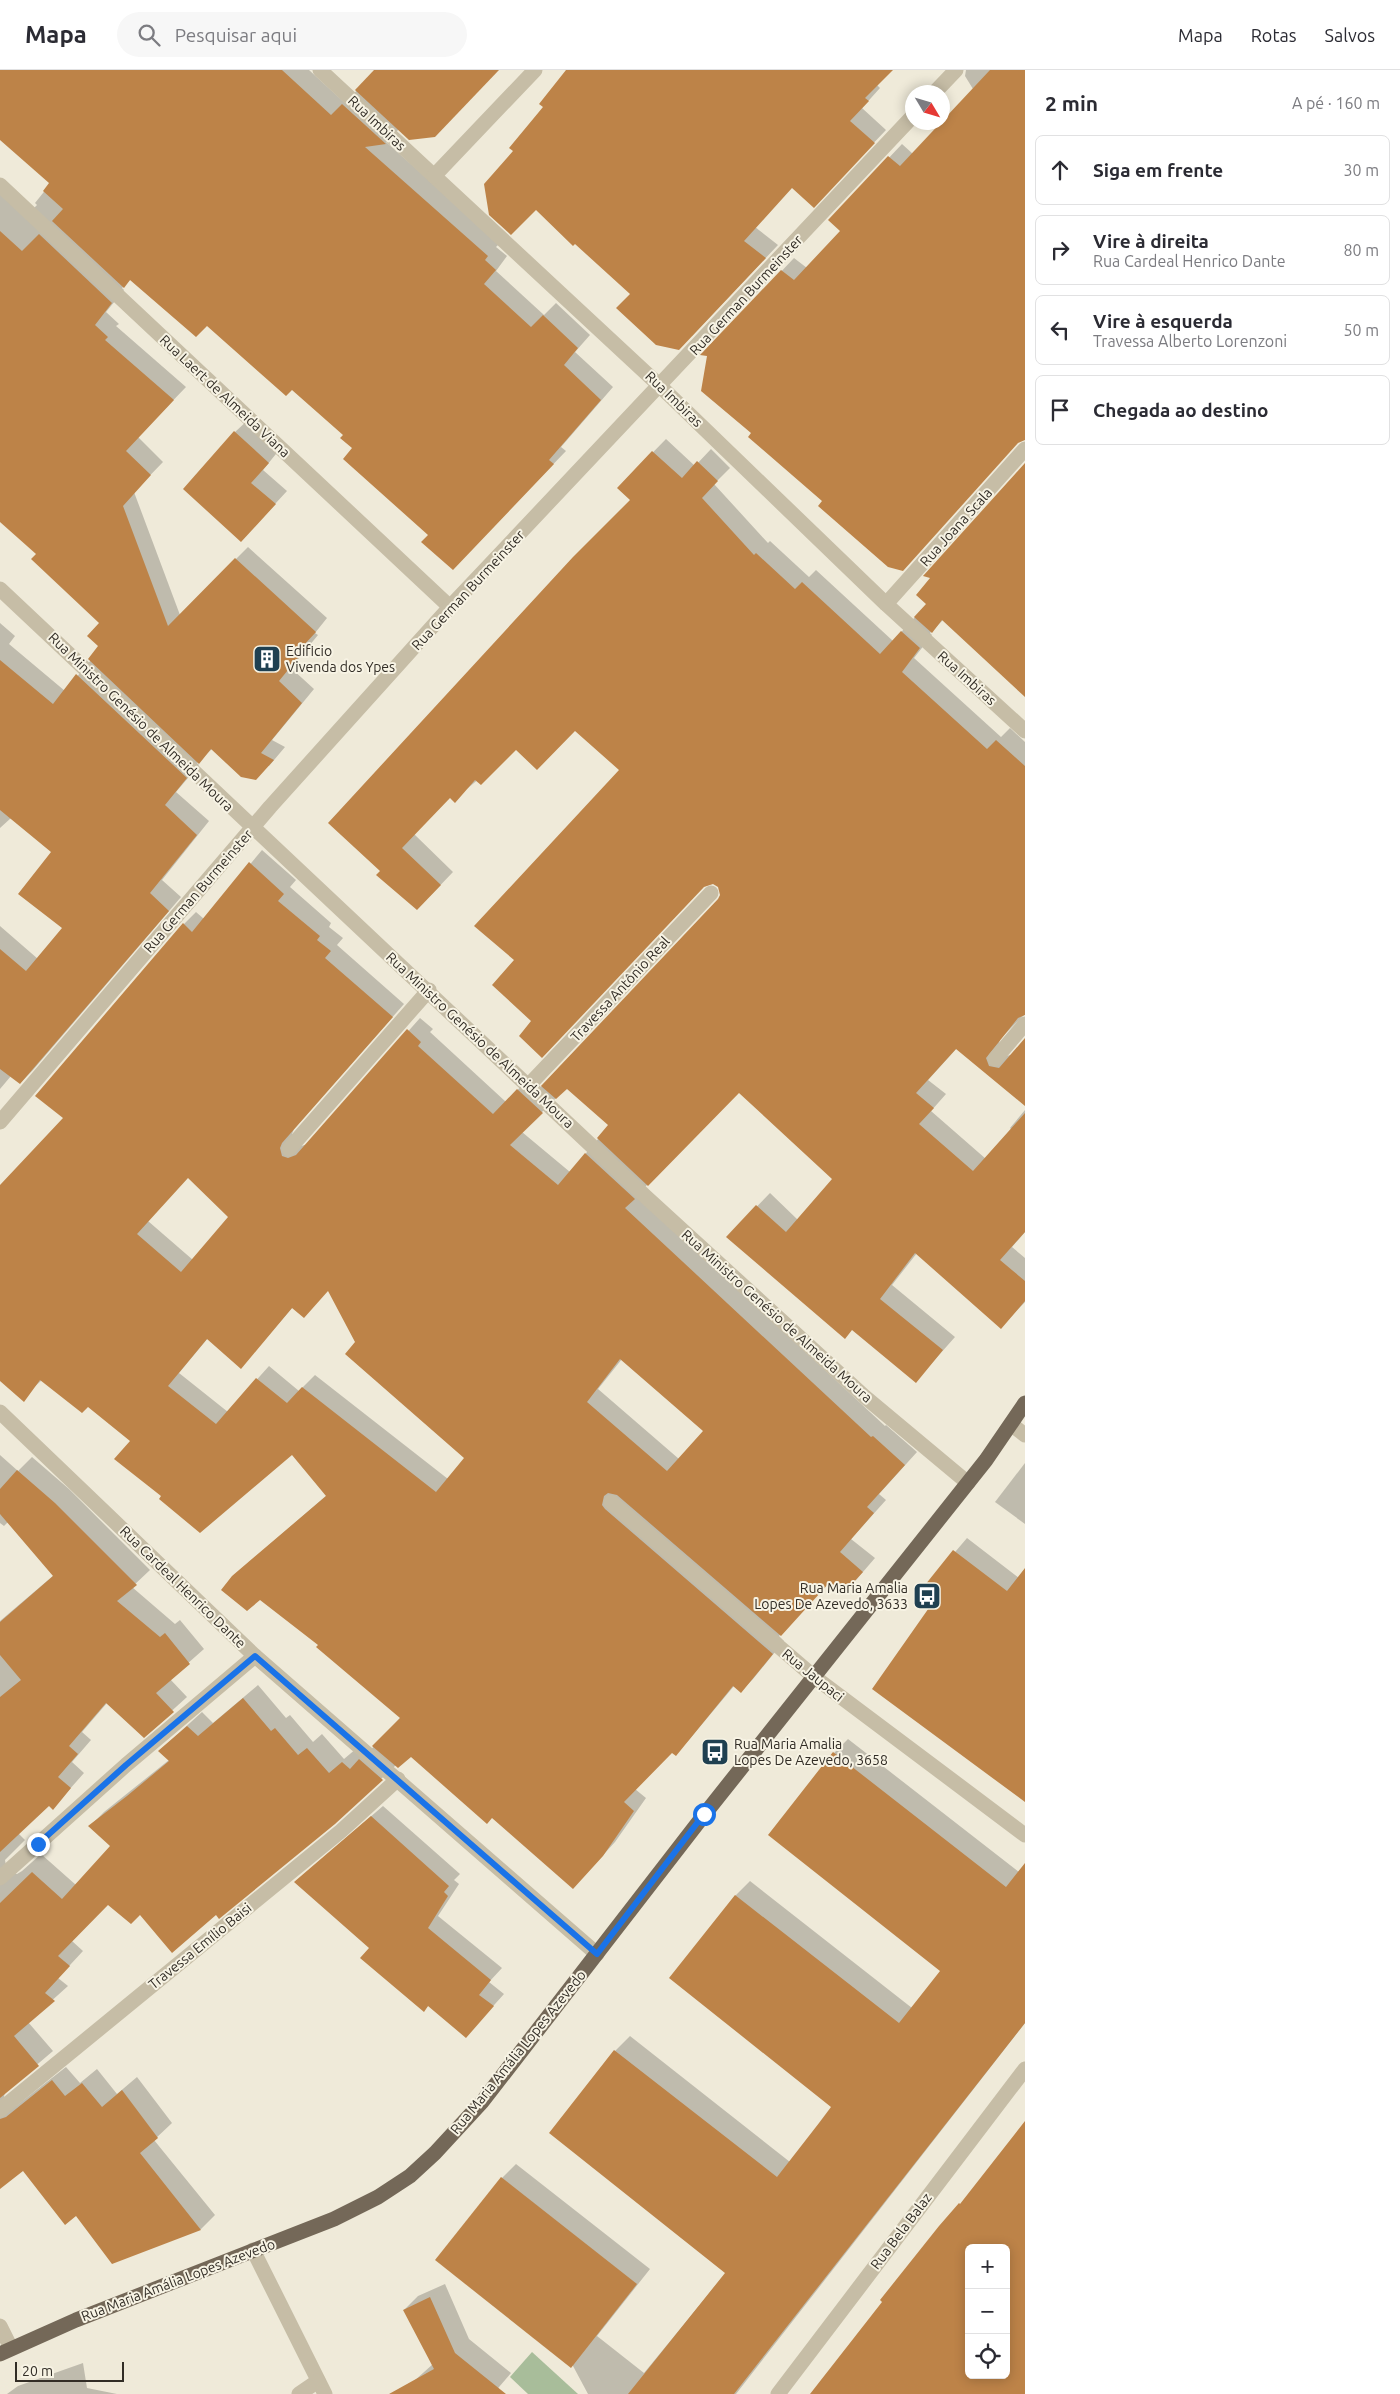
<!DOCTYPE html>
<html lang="pt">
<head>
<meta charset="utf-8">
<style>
  body { margin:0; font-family:Ubuntu,sans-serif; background:#f7f7f7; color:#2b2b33 }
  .controls { position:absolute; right:15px; bottom:15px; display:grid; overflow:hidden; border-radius:8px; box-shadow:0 2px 12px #0003 }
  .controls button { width:45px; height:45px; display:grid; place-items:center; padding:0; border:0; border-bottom:1px solid #e1e1e2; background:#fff; color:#2b2b33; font:25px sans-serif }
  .compass { position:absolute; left:905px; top:15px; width:45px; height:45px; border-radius:50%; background:#fff; box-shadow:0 2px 12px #0003; rotate:128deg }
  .scale { position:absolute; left:15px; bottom:12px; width:109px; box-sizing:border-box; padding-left:5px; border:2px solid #322d26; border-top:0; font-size:14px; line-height:18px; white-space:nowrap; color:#322d26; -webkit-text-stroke:4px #f7f3e4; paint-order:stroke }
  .stop { position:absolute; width:15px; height:15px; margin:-11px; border:4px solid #1a73e8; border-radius:50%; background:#fff }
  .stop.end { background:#1a73e8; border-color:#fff; box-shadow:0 1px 5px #0008 }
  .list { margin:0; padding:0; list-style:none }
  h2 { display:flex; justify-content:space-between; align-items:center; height:65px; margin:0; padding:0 20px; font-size:21px }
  h2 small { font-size:16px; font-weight:400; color:#7c7c81 }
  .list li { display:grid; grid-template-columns:32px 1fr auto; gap:15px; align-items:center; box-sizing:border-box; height:70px; margin:0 10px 10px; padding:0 10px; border:1px solid #e1e1e2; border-radius:8px }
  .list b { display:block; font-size:19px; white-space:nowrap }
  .list p { margin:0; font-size:16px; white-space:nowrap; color:#7c7c81 }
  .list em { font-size:16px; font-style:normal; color:#7c7c81 }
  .icon { flex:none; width:28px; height:28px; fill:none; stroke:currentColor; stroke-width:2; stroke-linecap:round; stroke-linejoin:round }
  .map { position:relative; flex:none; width:1025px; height:2324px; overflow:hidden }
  header { display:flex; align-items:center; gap:30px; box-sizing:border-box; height:70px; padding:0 25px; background:#fff; border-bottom:1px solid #e1e1e2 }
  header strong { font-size:24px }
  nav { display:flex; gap:28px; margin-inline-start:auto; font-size:18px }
  .search { width:350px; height:45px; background:#f7f7f7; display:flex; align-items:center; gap:12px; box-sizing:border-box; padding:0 18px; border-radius:28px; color:#7c7c81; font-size:19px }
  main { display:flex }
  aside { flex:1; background:#fff }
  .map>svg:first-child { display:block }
  .green { fill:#a8bd9a }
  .shadow { fill:#0003; fill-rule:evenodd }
  .building { fill:#bd8348; fill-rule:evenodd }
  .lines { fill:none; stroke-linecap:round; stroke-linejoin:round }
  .minor { stroke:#c6bda6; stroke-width:15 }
  .major { stroke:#746858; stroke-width:15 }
  .route { stroke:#1a73e8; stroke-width:6 }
  .labels { text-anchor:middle; stroke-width:4; stroke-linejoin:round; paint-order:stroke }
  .street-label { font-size:14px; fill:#322d26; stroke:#f7f3e4 }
  .poi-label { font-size:14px; fill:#322d26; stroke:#f7f3e4; text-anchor:start }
</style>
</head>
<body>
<header>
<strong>Mapa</strong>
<div class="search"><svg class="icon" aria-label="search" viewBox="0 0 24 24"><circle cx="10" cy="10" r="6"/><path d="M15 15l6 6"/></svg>Pesquisar aqui</div>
<nav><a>Mapa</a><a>Rotas</a><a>Salvos</a></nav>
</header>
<main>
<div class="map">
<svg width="1025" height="2324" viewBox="0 0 1025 2324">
  <rect width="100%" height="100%" fill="#efead9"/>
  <path class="green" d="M532,2282L578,2324H528L510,2307Z"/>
  <g class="shadow">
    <path d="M0,0H309L345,33L376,0H498L399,59L386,72L500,173L496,177L507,186L496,201L544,245L556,233L590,265L575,282L613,317L561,377L566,381L465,486L430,465L345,365L292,319L207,254L131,209L122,218L124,220L106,242L119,254L116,256L186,317L138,367L163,392L134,422L180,545L248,477L327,548L315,563L318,565L291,598L314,619L272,670L285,677L269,696L212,679L197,693L199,695L176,722L209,751L162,810L181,827L33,1000L20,1013L11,1006L0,1019V856L38,889L64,858L53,782L11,748L0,758V553L15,566L9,574L65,621L91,590L100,576L101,553L38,484L0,450V122L26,146L37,135L35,133L51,113L0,68Z"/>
    <path d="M567,0H892L877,15L880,18L862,38L886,60L826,123L792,117L755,157L778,175L692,266L631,224L515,81Z"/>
    <path d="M966,0H1025V365L824,431L752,363L708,286L703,284L794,188L807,198L842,161L830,150L902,74L913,84L973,19L965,6Z"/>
    <path d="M248,350L280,379L263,400L287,421L241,471L235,362Z"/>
    <path d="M666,369L695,396L711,379L730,398L714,414L768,473L770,471L809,507L816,500L893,571L927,534L1025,395V603L944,549L930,563L932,565L914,588L1001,667L1010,658L1025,672V944L1000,969L998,978L1007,986L1013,984L1025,970V1035L957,978L928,1010L946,1024L931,1041L986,1089L1012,1060L1010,1058L1025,1040V1162L1012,1177L1025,1188V1232L1001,1257L917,1183L892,1215L955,1267L916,1311L853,1259L727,1167L770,1123L798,1150L834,1109L739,1021L646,1116L637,1125L885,1356L886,1355L917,1382L879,1424L886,1430L851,1469L875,1488L856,1510L830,1511L779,1566L784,1571L753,1609L741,1621L734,1616L688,1671L675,1684L672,1681L635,1719L646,1728L615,1772L585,1805L493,1746L411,1686L396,1695L334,1753L216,1844H140L108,1833L72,1871L83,1881L58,1908L68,1916L28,1952L53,1981L6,2021L4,2026L7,2032L16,2036L66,1997L80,2013L97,1999L117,2024L137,2007L172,2053L154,2070L215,2145L201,2159L112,2193L76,2145L24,2099L0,2118V1551L54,1505L8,1452L4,1456L0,1453V1385L18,1401L32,1387L69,1419L150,1500L132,1517L175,1554L180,1550L204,1579L170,1609L187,1627L144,1666L107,1633L82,1662L91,1670L72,1692L84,1703L53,1738L48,1735L18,1763L25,1770L5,1790L7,1801L17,1804L22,1801L41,1784L76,1815L112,1776L90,1756L104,1742L169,1690L159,1681L202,1642L213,1653L258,1615L286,1648L290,1645L313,1672L322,1664L344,1689L357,1678L365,1686L401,1647L320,1575L233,1506L327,1425L293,1384L163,1426L132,1371L88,1336L42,1310L31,1320L0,1296V1117L65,1048L184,854L196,842L204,849L262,780L296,810L290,817L331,853L329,857L343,868L337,875L404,934L294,1059L292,1064L295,1073L301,1076L308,1074L420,948L433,959L430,962L506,1032L530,1007L541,1017L719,830L722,825L719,816L713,812L705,815L533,951L516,890L621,699L575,659L516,678L468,718L450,726L414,764L453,802L430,826L378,805L631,430L618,418ZM567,1017L610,1055L570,1102L522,1062ZM188,1107L230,1147L193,1190L148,1151ZM329,1220L356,1273L466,1388L448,1409L315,1305L299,1321L269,1296L228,1342L179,1303L208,1268L241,1297L293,1237ZM622,1289L705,1361L679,1389L598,1319Z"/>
    <path d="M1025,1393V1454L995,1432Z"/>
    <path d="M967,1468L1019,1508L1025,1500V1731L940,1525L927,1515Z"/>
    <path d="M848,1669L1019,1802L1025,1797V1953L736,2324H588L573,2296L502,2108L516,2094L650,2199L597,2266L644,2303L726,2203L551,2063L615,1981L630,1966L790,2092L833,2037L671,1908L736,1825L750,1811L912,1938L941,1901L834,1683Z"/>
    <path d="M383,1736L460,1804L454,1810L459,1814L438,1846L502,1898L489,1912L504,1924L477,1954L429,1935L424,1940L371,1878L295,1812Z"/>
    <path d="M445,2214L469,2269L511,2303L493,2324H422L414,2311L433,2294L404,2240L418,2226Z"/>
    <path d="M83,2293L87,2318L117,2324H7L18,2316Z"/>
  </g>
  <g class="building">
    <path d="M0,0H282L331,45L342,34L386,74L365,77L488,186L485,190L496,200L484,214L531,257L543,245L578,278L564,295L601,330L549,390L554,394L453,500L421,472L428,465L343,389L352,378L340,368L343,365L292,320L286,326L207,256L196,267L130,210L124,218L52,151L63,139L43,121L49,113L0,70Z"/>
    <path d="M374,0H499L435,67L409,70L355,20Z"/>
    <path d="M566,0H893L865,28L869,31L850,51L875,73L814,138L792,118L744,171L766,188L679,280L656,275L616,238L630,224L575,174L573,176L536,140L511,165L489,145L484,114L513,81L509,78L543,37L539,34Z"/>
    <path d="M990,0H1025V370L1018,373L903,501L888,497L818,436L822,431L748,367L751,363L701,321L707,286L700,285L781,200L794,210L840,161L828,150L888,86L900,96Z"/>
    <path d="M0,161L22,181L39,164L112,233L95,255L108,267L105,270L174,330L126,381L151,405L123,436L168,556L235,488L316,562L303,576L306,578L279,611L302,633L261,683L274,690L256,710L241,707L211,679L199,694L88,589L98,576L87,566L99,553L31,489L36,484L0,452Z"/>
    <path d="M234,361L269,393L251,413L276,434L241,472L183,419Z"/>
    <path d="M652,381L682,408L697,391L718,411L702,428L754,485L756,483L795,519L802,512L880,584L901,561L920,578L902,602L987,679L996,670L1025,696V945L1018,948L986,988L989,996L999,998L1025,968V1036L956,979L916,1023L934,1038L919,1054L973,1101L1025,1043V1162L1000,1190L1025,1211V1231L1001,1259L915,1183L880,1229L943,1280L916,1313L852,1260L845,1269L726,1167L756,1135L786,1162L832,1109L739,1023L648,1116L597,1068L608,1055L567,1019L556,1029L541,1016L718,829L720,825L718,817L713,814L704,817L542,988L519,966L531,951L492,915L514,890L474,856L619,700L575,661L537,700L516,680L481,715L475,710L455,733L450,728L402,778L441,815L417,840L376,805L380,801L328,753L573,487L630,430L617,418Z"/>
    <path d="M1025,393V627L942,550L932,563L914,547L926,534L916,525L930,508L923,506Z"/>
    <path d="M0,590L53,634L76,604L187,708L165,735L197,765L150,823L169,841L20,1014L0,999V879L26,901L62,858L18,824L51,782L0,740Z"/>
    <path d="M249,792L284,824L278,831L320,866L317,870L331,881L325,888L393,947L282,1073L280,1078L282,1086L288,1088L296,1085L407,959L421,972L418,976L493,1044L517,1019L543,1043L510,1075L558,1115L585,1083L635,1129L625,1138L871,1367L873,1366L905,1395L867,1437L874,1443L840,1482L863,1502L843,1524L830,1512L781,1566L617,1425L608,1423L604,1426L602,1435L605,1439L773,1584L741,1623L733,1616L676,1686L672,1683L624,1732L634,1741L603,1786L573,1819L492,1748L487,1754L411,1687L398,1698L372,1676L400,1648L316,1577L318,1575L260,1530L247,1541L221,1520L232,1506L326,1426L292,1385L200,1463L159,1429L161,1426L114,1389L130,1371L88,1337L82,1343L40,1310L24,1332L0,1311V1115L63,1048L35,1026L183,853L192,862ZM188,1108L228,1147L181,1202L137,1164ZM328,1221L355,1272L345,1284L464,1388L436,1422L302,1317L287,1333L256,1308L216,1354L168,1316L207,1269L241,1299L292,1238L304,1248ZM620,1289L703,1361L667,1401L587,1332Z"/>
    <path d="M17,1400L55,1433L137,1515L117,1531L160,1567L165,1563L190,1594L156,1623L174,1642L144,1668L106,1633L69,1676L78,1684L58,1707L71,1718L53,1740L49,1736L0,1782V1627L21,1610L0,1585V1552L53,1506L0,1444V1419Z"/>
    <path d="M953,1480L1007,1521L1025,1498V1732L872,1619L938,1525L925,1515Z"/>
    <path d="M243,1628L271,1661L275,1658L298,1685L307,1678L329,1703L342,1692L350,1699L359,1689L383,1710L335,1754L219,1849L216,1845L172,1883L140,1845L131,1854L108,1835L58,1886L70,1896L45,1923L55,1931L14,1966L39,1996L0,2028V1833L32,1802L62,1829L110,1776L88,1756L127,1726L169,1691L158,1681L187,1656L198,1666Z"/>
    <path d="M833,1682L1006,1817L1025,1793V1953L734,2324H628L725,2203L549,2063L614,1980L777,2107L819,2053L831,2037L669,1908L735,1825L899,1953L940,1901L768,1765Z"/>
    <path d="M371,1746L449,1816L444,1822L448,1826L428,1858L491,1910L479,1925L494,1936L466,1968L428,1936L424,1942L360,1888L369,1878L294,1812Z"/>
    <path d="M52,2010L65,2026L82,2013L102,2037L122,2020L158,2068L140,2083L201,2160L112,2194L76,2146L65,2155L23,2101L0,2119V2049L6,2047Z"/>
    <path d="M1025,2051V2324H810L882,2232L880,2230L939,2156L959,2133L960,2134ZM969,2178H1006V2305H969Z"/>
    <path d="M501,2107L637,2214L571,2298L435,2190Z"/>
    <path d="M430,2227L455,2283L506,2324H389L434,2299L403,2240Z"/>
  </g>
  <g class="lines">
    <g class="minor">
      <path d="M320,0L660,316L886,534L1025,661"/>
      <path d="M935,22L956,0"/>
      <path d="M434,106L535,0"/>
      <path d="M0,115L450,537"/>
      <path d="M0,519L646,1127L865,1327L968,1413"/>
      <path d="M886,534L1025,379"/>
      <path d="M995,989L1025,954"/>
      <path d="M528,1016L711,823"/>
      <path d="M0,1052L270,737L450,537L912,47"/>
      <path d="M289,1079L429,920"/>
      <path d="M0,1342L255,1586L597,1884"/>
      <path d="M1012,1355L1025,1365"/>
      <path d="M611,1432L813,1606L1025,1765"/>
      <path d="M0,1808L126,1695L255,1586"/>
      <path d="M0,2040L341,1761L398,1709"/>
      <path d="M253,2180L325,2324"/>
      <path d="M0,2256L11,2278"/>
      <path d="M299,2324L318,2311"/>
      <path d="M778,2324L1025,1999"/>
    </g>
    <path class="major" d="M0,2284L76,2250L334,2149L378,2127L410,2106L435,2083L482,2032L704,1745L986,1390L1025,1333"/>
  </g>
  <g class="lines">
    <path class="route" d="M38,1774L126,1695L255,1586L597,1884L704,1744"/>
  </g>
  <defs>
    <symbol id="building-square" viewBox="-11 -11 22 22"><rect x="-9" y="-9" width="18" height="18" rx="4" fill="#1f4051" stroke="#f7f3e4"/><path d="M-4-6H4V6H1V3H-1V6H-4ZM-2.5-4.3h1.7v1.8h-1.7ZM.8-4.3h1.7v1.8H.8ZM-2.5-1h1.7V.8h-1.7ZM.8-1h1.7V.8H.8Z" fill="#fff"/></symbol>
    <symbol id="bus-square" viewBox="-11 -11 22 22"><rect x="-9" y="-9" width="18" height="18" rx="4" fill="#1f4051" stroke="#f7f3e4"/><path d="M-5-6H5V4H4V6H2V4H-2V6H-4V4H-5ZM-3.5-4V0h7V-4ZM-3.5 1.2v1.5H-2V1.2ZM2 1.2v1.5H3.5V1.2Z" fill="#fff"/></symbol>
  </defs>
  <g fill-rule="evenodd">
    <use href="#building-square" x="251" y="573" width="32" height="32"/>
    <use href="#bus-square" x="911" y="1510" width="32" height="32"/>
    <use href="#bus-square" x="699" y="1666" width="32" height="32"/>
  </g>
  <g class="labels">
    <g class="street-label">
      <text transform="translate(377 53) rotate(43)" y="5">Rua Imbiras</text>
      <text transform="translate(746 225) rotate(-47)" y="5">Rua German Burmeinster</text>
      <text transform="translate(225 326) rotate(43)" y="5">Rua Laert de Almeida Viana</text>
      <text transform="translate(674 329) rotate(44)" y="5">Rua Imbiras</text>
      <text transform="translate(956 457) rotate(-48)" y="5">Rua Joana Scala</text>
      <text transform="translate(468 520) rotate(-47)" y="5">Rua German Burmeinster</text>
      <text transform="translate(967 608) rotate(42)" y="5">Rua Imbiras</text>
      <text transform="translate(141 652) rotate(44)" y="5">Rua Ministro Genésio de Almeida Moura</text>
      <text transform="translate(198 821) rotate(-49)" y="5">Rua German Burmeinster</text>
      <text transform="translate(620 919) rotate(-47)" y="5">Travessa Antônio Real</text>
      <text transform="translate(480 970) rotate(43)" y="5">Rua Ministro Genésio de Almeida Moura</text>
      <text transform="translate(777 1246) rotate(42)" y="5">Rua Ministro Genésio de Almeida Moura</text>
      <text transform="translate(183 1517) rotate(44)" y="5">Rua Cardeal Henrico Dante</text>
      <text transform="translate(813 1605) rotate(39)" y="5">Rua Jaupaci</text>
      <text transform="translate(200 1876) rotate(-39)" y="5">Travessa Emílio Baisi</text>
      <text transform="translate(518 1982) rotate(-51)" y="5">Rua Maria Amália Lopes Azevedo</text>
      <text transform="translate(901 2161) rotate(-53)" y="5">Rua Bela Balaz</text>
      <text transform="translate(178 2210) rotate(-21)" y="5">Rua Maria Amália Lopes Azevedo</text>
    </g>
    <g class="poi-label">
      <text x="286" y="586">Edificio<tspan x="286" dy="16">Vivenda dos Ypes</tspan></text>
      <text x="908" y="1523" text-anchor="end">Rua Maria Amalia<tspan x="908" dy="16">Lopes De Azevedo, 3633</tspan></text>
      <text x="734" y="1679">Rua Maria Amalia<tspan x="734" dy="16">Lopes De Azevedo, 3658</tspan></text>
    </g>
  </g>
</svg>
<div class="controls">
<button>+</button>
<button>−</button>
<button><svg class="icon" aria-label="locate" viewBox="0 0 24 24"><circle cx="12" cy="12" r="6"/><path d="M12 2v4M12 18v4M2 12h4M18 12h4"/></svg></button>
</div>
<svg class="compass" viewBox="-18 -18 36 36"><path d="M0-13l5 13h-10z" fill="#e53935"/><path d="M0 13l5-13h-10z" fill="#7c7c81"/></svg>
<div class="scale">20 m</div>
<div class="stop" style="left:704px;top:1744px"></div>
<div class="stop end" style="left:38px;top:1774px"></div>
</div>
<aside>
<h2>2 min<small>A pé · 160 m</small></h2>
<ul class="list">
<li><svg class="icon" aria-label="ahead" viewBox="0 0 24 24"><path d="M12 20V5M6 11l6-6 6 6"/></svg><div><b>Siga em frente</b></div><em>30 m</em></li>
<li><svg class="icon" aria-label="right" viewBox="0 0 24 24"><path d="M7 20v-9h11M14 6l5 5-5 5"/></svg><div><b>Vire à direita</b><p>Rua Cardeal Henrico Dante</p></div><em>80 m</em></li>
<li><svg class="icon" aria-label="left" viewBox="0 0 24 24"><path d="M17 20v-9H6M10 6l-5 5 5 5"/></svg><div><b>Vire à esquerda</b><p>Travessa Alberto Lorenzoni</p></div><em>50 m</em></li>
<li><svg class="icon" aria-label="arrive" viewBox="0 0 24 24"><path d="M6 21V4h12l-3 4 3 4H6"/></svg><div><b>Chegada ao destino</b></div></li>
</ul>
</aside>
</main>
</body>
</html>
